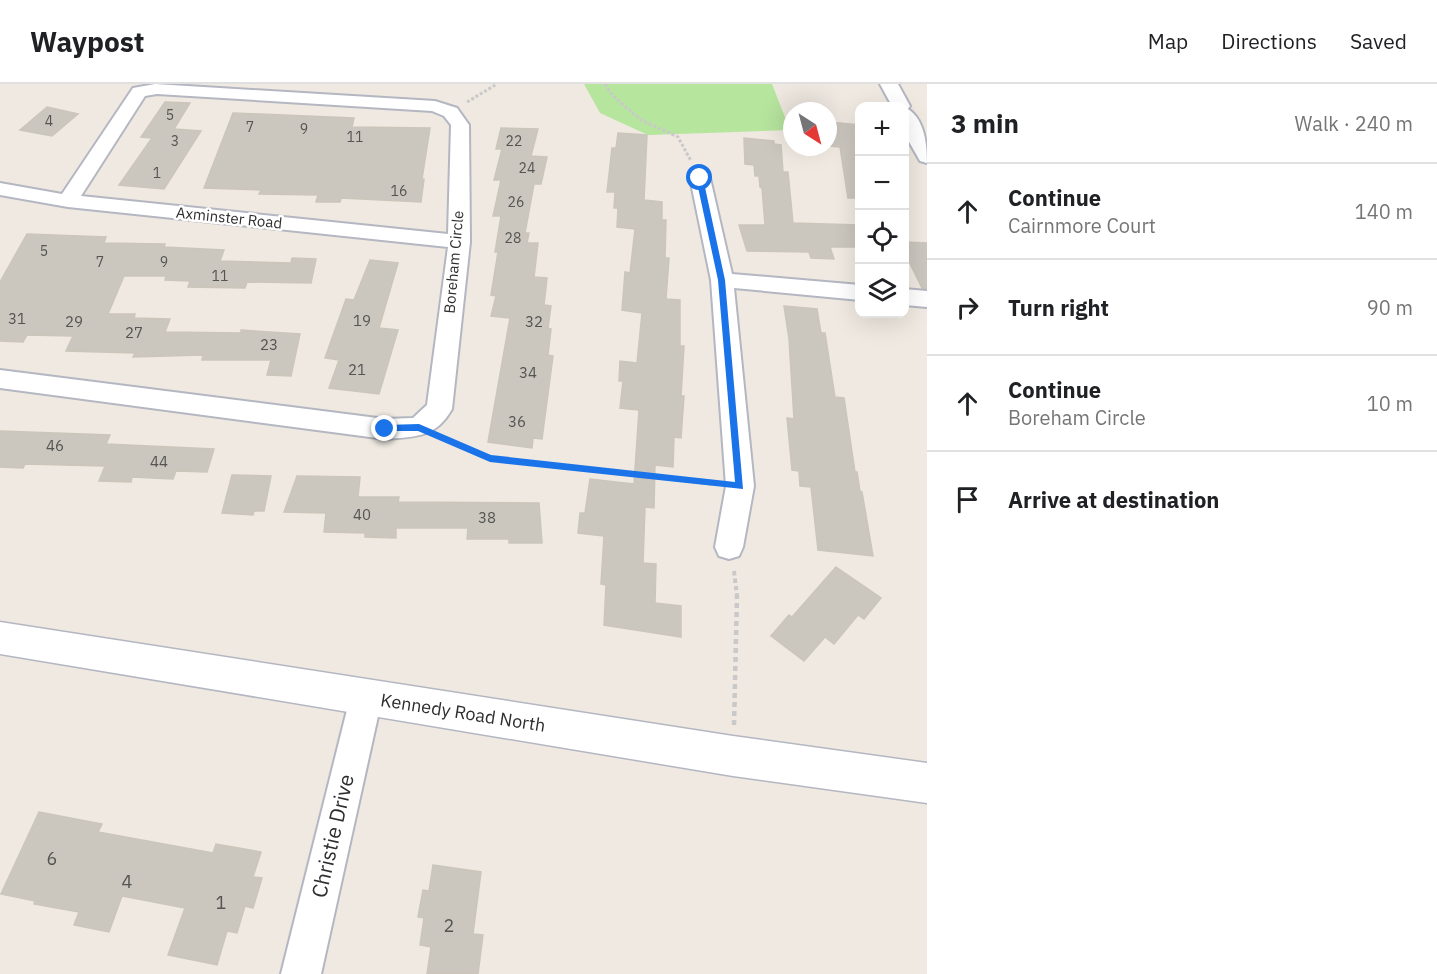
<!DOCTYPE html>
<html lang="en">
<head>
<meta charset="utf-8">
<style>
  body { margin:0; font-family:"IBM Plex Sans",sans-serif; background:#f2f2f2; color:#202124 }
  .controls { position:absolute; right:18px; top:18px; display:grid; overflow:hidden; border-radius:12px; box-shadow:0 6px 24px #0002 }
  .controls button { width:54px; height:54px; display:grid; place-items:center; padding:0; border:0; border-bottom:2px solid #e0e0e0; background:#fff; color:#202124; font:30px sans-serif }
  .compass { position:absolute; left:783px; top:18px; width:54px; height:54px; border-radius:50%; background:#fff; box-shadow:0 6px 24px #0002; rotate:144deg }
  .stop { position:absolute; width:18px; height:18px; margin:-14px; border:4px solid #1a73e8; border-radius:50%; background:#fff }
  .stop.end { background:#1a73e8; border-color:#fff; box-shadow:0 2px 6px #0008 }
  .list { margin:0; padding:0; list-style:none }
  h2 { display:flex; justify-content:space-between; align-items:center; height:78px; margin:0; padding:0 24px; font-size:26px }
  h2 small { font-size:20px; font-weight:400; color:#757577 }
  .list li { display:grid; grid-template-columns:39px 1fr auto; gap:18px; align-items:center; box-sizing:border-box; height:96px; padding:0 24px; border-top:2px solid #e0e0e0 }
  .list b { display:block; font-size:22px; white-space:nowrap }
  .list p { margin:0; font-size:20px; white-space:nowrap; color:#757577 }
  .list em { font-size:20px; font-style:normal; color:#757577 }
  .icon { flex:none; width:33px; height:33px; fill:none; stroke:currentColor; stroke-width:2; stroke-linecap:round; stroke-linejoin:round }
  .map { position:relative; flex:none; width:927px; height:890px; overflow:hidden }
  header { display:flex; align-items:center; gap:36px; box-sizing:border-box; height:84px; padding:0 30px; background:#fff; border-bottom:2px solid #e0e0e0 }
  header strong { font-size:28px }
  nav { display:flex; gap:33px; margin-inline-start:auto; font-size:21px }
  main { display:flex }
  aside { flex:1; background:#fff }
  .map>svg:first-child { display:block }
  .green { fill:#b6e59e }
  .building { fill:#cbc7bf; stroke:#cbc5ba; stroke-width:1.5 }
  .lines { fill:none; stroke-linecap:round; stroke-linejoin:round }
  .minor-casing { stroke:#b4b7c1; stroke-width:4 }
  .secondary-casing { stroke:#b4b7c1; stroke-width:3 }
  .path-far2 { stroke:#c9c9c9; stroke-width:3; stroke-dasharray:3 2; stroke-linecap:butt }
  .path-far1 { stroke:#c9c9c9; stroke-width:4; stroke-dasharray:4.5 3; stroke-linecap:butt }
  .path { stroke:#c9c9c9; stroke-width:4.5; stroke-dasharray:5 4; stroke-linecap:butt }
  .minor { fill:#fff; fill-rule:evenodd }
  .secondary { fill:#fff; fill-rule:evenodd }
  .route { fill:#1a73e8 }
  .labels { text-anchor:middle; stroke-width:5; stroke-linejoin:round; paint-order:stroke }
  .far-number-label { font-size:14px; fill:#555452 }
  .far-street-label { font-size:15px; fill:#2e2e2e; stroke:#fff }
  .number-label { font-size:15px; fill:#555452 }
  .street-label { font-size:18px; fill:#2e2e2e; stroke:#fff }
  .near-number-label { font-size:18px; fill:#555452 }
  .near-street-label { font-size:21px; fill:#2e2e2e; stroke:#fff }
</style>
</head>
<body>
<header>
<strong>Waypost</strong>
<nav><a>Map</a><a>Directions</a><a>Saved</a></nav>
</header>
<main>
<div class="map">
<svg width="927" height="890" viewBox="0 0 927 890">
  <rect width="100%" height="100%" fill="#efe9e1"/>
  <path class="green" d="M584,0H772L790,46L648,51L600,29Z"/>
  <g class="building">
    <path d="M165,18L190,19L174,45L201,47L164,105L119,101L152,54L141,53Z"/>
    <path d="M47,23L78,30L52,52L20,46Z"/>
    <path d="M233,29L354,34L352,43L430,44L422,95H424L421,118L341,114L340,118H316L318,111L259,110L261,106L204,104Z"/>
    <path d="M828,38L860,41V114H848L840,63L828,62Z"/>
    <path d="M501,44L538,45L531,72L547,73L541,100H534L525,149H529L527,159H538L534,193L547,194L544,221L551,222L548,244L551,245L548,271L553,272L542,355L533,354L532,364L488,358L510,234L491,232L496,212L491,211L498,168H495L501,132H493L501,96H494L502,65H496Z"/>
    <path d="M618,49L647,51L644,116L662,118V136H666L665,174H669L666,215L680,216V262H684L681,312H684L681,354L674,353L673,383L655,381L654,424L645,423L643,479L656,480L655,519L681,522V553L604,541L606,501L601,500L604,452L578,449L580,429H585L590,395L634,400L639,326L620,324L623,297H619L620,277L637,279L642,229L622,226L625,188L630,189L635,145L617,143L618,124H614L615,108H607L612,64H616Z"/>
    <path d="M744,54L774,57V60L781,61L783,88H788L793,139L860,141V163H830L834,175L811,174L809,168L747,167L739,141H765L762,104L760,103L759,92H755L754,81L745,80Z"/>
    <path d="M27,150L106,153L104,159L165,160L164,163L224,166L220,177L291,179L292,174L316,175L311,199L247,198L245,204L188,203L190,197L165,196L166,192H124L108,230H135L134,234L170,235L165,248L241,249V246L300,250L291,292L267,291L271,276H202L203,271L133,273L135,269L66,267L73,252L27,251L23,258L0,257V198Z"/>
    <path d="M904,158L927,159V205L922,204L904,167Z"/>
    <path d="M370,176L398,179L379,244L398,246L379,310L329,304L339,276L325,274L346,215L354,216Z"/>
    <path d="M784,222L817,225L821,249H825L835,313L844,314L855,388H857L860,407L862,408L873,472L818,466L811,403L800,402L799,387L792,386L787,334L794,335L789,255Z"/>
    <path d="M0,347L110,351L106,360L214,365L207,388L176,387L173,395L132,393L131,398L99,397L105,382L25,380L23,384L0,383Z"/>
    <path d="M232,391L271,392L264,427H254L253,431L222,429Z"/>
    <path d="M297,392L360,393L358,413H399L398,418L539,419L542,459H509V455H467L468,444H396V454L365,453V449L324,448L326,429L284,428Z"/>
    <path d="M836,483L881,514L864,535L858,531L834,560L825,553L804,577L771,552L789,531L792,533Z"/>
    <path d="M39,728L102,740L98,748L213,769L216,760L261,768L253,793L262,794L253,824L245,822L237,849L227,847L217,881L168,871L185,824L122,812L109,848L74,841L79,828L34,820L35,817L1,810Z"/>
    <path d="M433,781L481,788L473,850L483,851L478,890H427L431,863L420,861L424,834L418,833L423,806L429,807Z"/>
  </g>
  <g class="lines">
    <defs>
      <g id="minor">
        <path d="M155,0L435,17L457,24L469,41L470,158L452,325C436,354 414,353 385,355L0,304V286L385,335L413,334L427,321L448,163L68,123L0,111V99L62,110L133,4ZM157,10L432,27L444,32L451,41L448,150L81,112L145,12Z"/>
        <path d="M880,0H898L910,22L908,25C925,36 927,61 927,79L920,77L904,49V22H892Z"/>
        <path d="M700,88L707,90L710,94L732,190L860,201V216L734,204L754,402L743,463L739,472L729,475L719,472L715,463L726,402L711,196L690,94L693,90Z"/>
        <path d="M904,205L927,207V223L904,221Z"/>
        <path d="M366,599L378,603L382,614L321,890H281L350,614L354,603Z"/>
      </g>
      <path id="secondary" d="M0,538L733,652L927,679V719L733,692L0,570Z"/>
    </defs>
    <use href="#minor" class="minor-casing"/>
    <use href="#secondary" class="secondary-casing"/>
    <g class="path-far2">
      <path d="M605,0L612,11L641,36L678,53L691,77"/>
      <path d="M467,18L497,0"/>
    </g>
    <g class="path-far1">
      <path d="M443,354L490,374L715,400"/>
      <path d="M734,487L737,512"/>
    </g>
    <path class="path" d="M734,641L737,511"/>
    <use href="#minor" class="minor"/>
    <use href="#secondary" class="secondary"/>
  </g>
  <path class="route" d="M700,92L703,94L725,196L743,405L490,378L418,347H382V342L385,341L419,340L491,371L735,398L718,196L696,94Z"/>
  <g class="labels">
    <g class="far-number-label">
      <text x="170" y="36">5</text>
      <text x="49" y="42">4</text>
      <text x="250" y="48">7</text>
      <text x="304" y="50">9</text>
      <text x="355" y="58">11</text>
      <text x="175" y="62">3</text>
      <text x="514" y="62">22</text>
      <text x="527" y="89">24</text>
      <text x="157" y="94">1</text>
      <text x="399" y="112">16</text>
      <text x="516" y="123">26</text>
      <text x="513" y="159">28</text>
      <text x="44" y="172">5</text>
      <text x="100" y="183">7</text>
      <text x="164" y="183">9</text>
      <text x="220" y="197">11</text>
    </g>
    <g class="far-street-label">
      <text transform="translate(229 134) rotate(6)" y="5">Axminster Road</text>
      <text transform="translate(454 178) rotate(-85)" y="5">Boreham Circle</text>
    </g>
    <g class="number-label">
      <text x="17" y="240">31</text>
      <text x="362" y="242">19</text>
      <text x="74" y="243">29</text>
      <text x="534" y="243">32</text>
      <text x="134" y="254">27</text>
      <text x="269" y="266">23</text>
      <text x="357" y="291">21</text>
      <text x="528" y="294">34</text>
      <text x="517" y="343">36</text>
      <text x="55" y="367">46</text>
      <text x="159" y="383">44</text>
      <text x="362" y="436">40</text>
      <text x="487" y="439">38</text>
    </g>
    <g class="street-label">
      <text transform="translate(463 629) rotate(9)" y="6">Kennedy Road North</text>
    </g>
    <g class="near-number-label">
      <text x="52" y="781">6</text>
      <text x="127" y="804">4</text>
      <text x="221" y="825">1</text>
      <text x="449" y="848">2</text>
    </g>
    <g class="near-street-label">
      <text transform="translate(333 752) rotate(-77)" y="7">Christie Drive</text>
    </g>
  </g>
</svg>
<div class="controls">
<button>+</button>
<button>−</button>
<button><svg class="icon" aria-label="locate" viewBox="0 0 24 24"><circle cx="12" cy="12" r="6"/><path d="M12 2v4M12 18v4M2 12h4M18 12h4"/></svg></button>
<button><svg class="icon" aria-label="layers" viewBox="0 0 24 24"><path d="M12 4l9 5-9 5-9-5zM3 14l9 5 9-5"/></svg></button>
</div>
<svg class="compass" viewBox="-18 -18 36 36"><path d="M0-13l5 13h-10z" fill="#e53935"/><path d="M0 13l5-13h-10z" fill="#757577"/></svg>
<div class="stop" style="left:700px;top:94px"></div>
<div class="stop end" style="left:385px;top:345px"></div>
</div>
<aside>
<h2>3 min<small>Walk · 240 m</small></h2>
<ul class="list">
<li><svg class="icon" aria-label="ahead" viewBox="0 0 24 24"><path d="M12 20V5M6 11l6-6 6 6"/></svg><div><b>Continue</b><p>Cairnmore Court</p></div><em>140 m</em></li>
<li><svg class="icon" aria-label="right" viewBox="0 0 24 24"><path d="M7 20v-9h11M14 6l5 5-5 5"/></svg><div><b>Turn right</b></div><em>90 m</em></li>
<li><svg class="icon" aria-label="ahead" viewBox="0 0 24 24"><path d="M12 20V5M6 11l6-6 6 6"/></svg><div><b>Continue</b><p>Boreham Circle</p></div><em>10 m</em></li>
<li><svg class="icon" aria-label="arrive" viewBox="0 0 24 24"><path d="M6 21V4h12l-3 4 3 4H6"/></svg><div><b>Arrive at destination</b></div></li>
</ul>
</aside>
</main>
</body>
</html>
